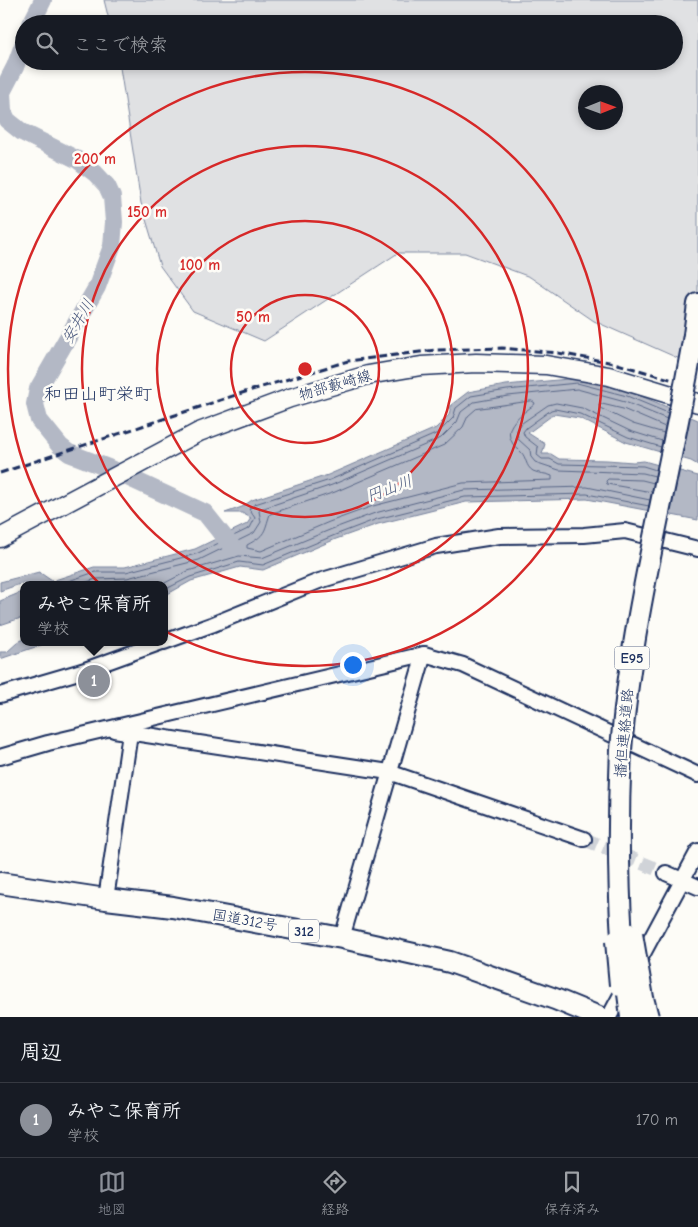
<!DOCTYPE html>
<html lang="ja">
<head>
<meta charset="utf-8">
<style>
  body { margin:0; font-family:"Comic Neue","Klee One",sans-serif; background:#242831; color:#f1f3f6 }
  .compass { position:absolute; left:578px; top:85px; width:45px; height:45px; border-radius:50%; background:#171b24; box-shadow:0 2px 8px #0003; rotate:89deg }
  .you { position:absolute; left:352px; top:664px; width:18px; height:18px; margin:-12px; border:4px solid #fff; border-radius:50%; background:#1a73e8; box-shadow:0 0 0 8px #1a73e833 }
  .badge { display:grid; place-items:center; width:32px; height:32px; border-radius:50%; background:#8c9099; color:#fff; font-size:16px; font-weight:700 }
  .pin { position:absolute; translate:-50% -50%; border:2px solid #fff; box-shadow:0 1px 5px #0006 }
  .popup { position:absolute; left:20px; top:581px; width:148px; height:65px; box-sizing:border-box; display:grid; place-content:center; border-radius:10px; background:#171b24; filter:drop-shadow(0 1px 4px #0005); font-size:16px; white-space:nowrap; color:#9ea1a6 }
  .popup b { font-size:19px; color:#f1f3f6 }
  .popup::after { content:''; position:absolute; left:50%; top:100%; margin-left:-10px; border:10px solid transparent; border-top-color:#171b24 }
  .list { margin:0; padding:0; list-style:none }
  h2 { display:flex; justify-content:space-between; align-items:center; height:65px; margin:0; padding:0 20px; font-size:21px }
  h2 small { font-size:16px; font-weight:400; color:#9ea1a6 }
  .list li { display:grid; grid-template-columns:32px 1fr auto; gap:15px; align-items:center; box-sizing:border-box; height:75px; padding:0 20px; border-top:1px solid #363941 }
  .list b { display:block; font-size:19px; white-space:nowrap }
  .list p { margin:0; font-size:16px; white-space:nowrap; color:#9ea1a6 }
  .list em { font-size:16px; font-style:normal; color:#9ea1a6 }
  .icon { flex:none; width:28px; height:28px; fill:none; stroke:currentColor; stroke-width:2; stroke-linecap:round; stroke-linejoin:round }
  .map { position:relative; flex:none; width:698px; height:1017px; overflow:hidden }
  .search { position:absolute; background:#171b24; box-shadow:0 2px 8px #0003; left:15px; right:15px; top:15px; height:55px; display:flex; align-items:center; gap:12px; box-sizing:border-box; padding:0 18px; border-radius:28px; color:#9ea1a6; font-size:19px }
  .sheet { height:140px; background:#171b24 }
  nav { display:flex; justify-content:space-around; align-items:center; box-sizing:border-box; height:70px; border-top:1px solid #363941; background:#171b24; font-size:14px; color:#9ea1a6 }
  nav a { display:grid; justify-items:center; gap:2px }
  nav .on { color:#8c9099 }
  .map>svg:first-child { display:block }
  .green { fill:#e0e1e3; stroke:#7e88a0; fill-rule:evenodd }
  .water { fill:#b3b8c5; stroke:#76819c }
  .lines { fill:none; stroke-linecap:round; stroke-linejoin:round }
  .shore { stroke:#586687; stroke-width:1 }
  .river { stroke:#b3b8c5; stroke-width:18 }
  .minor-tunnel { stroke:#d0d3d8; stroke-width:14; stroke-dasharray:14 7; stroke-linecap:butt }
  .minor-casing { stroke:#1b2f5e; stroke-width:18 }
  .major-casing { stroke:#1b2f5e; stroke-width:21 }
  .highway-casing { stroke:#1b2f5e; stroke-width:24 }
  .minor { stroke:#fdfcf7; stroke-width:14 }
  .major { stroke:#fdfcf7; stroke-width:18 }
  .highway { stroke:#fdfcf7; stroke-width:20 }
  .rail { stroke:#1b2f5e; stroke-width:3; stroke-dasharray:8 4; stroke-linecap:butt }
  .highway-bridge-casing { stroke:#1b2f5e; stroke-width:24; stroke-linecap:butt }
  .highway-bridge { stroke:#fdfcf7; stroke-width:20 }
  .ring { fill:none; stroke:#d62828; stroke-width:2.5 }
  .labels { text-anchor:middle; stroke-width:5; stroke-linejoin:round; paint-order:stroke }
  .shield { fill:#fdfcf7; stroke:#5f6c8c; stroke-width:1 }
  .shield-label { font-size:14px; font-weight:bold; fill:#1b2f5e }
  .street-label { font-size:15px; fill:#1b2f5e; stroke:#fdfcf7 }
  .water-label { font-size:16px; font-style:italic; fill:#49587d; stroke:#fdfcf7 }
  .quarter-label { font-size:18px; fill:#1b2f5e; stroke:#fdfcf7 }
  .centre { fill:#d62828; stroke:#fdfcf7; stroke-width:2.5 }
  .ring-label { font-size:15px; text-anchor:middle; font-weight:bold; fill:#d62828; stroke:#fdfcf7; stroke-width:5; stroke-linejoin:round; paint-order:stroke }
</style>
</head>
<body>
<div class="map">
<svg width="698" height="1017" viewBox="0 0 698 1017">
  <rect width="100%" height="100%" fill="#fdfcf7"/>
  <filter id="ink" filterUnits="userSpaceOnUse"><feTurbulence type="fractalNoise" baseFrequency=".02" numOctaves="2"/><feDisplacementMap in="SourceGraphic" scale="10" xChannelSelector="R" yChannelSelector="G"/><feConvolveMatrix kernelMatrix="1 2 1 2 8 2 1 2 1" color-interpolation-filters="sRGB"/></filter>
  <g filter="url(#ink)">
    <path class="green" d="M104,0H698V367L594,321L530,277L465,253H398L264,341L193,311L160,266L141,203L119,61H674V24H110ZM586,92H616V122H586Z"/>
    <g class="water">
      <path d="M578,378L629,391L698,420V465L691,461L626,442L579,418L554,414L528,433L545,444L542,454H551L559,459L607,460L633,462L644,461L698,476V520L587,499L466,502L378,524L336,539L263,570L240,567L191,581L164,596V585H27L23,583L0,591V582L39,572L52,581L94,567H125L195,549L247,524L251,518L242,513H225L242,507L252,500L328,475L436,428L449,415L451,405L468,392L506,385Z"/>
      <path d="M24,591V617L0,625V601Z"/>
      <path d="M24,639V642H50L0,659V652H7L18,642Z"/>
    </g>
    <g class="lines">
      <g class="shore">
        <path d="M532,401L535,403L534,405C522,414 501,426 513,444C515,448 519,449 521,452C527,458 525,466 533,471C539,474 546,473 552,476V480L463,483L373,506L329,522L261,551L247,548V545C266,535 264,532 270,514L335,492L444,445L463,427L468,416L476,409Z"/>
        <path d="M664,433L633,424L600,408L599,405L602,404L623,409L665,427"/>
        <path d="M656,470L643,466L559,464L550,459H542L537,455L538,447L525,437L523,432L526,428L551,410L555,409L580,414L628,437L661,447"/>
        <path d="M655,476L643,473L559,470L535,462L531,457L530,450L518,439L517,430L522,423L548,405L556,403L582,408L630,431L662,441"/>
        <path d="M652,492L607,484L606,481L608,479L642,480L654,483"/>
        <path d="M57,585L95,572H126L196,554L250,528L255,518L249,509L255,504L330,480L438,433L453,418L456,408L471,396L507,390L577,383L627,396L668,413"/>
        <path d="M77,585L96,579L127,578L199,560L254,533L261,522L259,511L261,509L332,485L441,438L457,422L461,412L474,402L508,396L577,389L625,402L667,419"/>
        <path d="M161,585L188,571L239,556L262,558L332,529L375,513L464,490L587,487L650,500"/>
        <path d="M164,590L190,577L239,562L263,565L335,535L377,519L465,497L587,494L649,506"/>
      </g>
      <g class="river">
        <path d="M31,24L43,0"/>
        <path d="M24,43L15,67L2,92L3,111L7,120L22,132L78,160L95,173L107,186L112,197L114,222L112,246L97,287L38,389L35,404L39,420L60,446L69,453L108,468L205,513L233,548"/>
      </g>
      <path class="minor-tunnel" d="M584,839L666,873"/>
      <defs>
        <g id="minor">
          <path d="M164,642L211,625L319,581L436,546L499,536L584,535L625,531L698,549"/>
          <path d="M0,695L82,671L162,642"/>
          <path d="M114,730L389,772L584,839"/>
          <path d="M0,757L48,743L424,654L463,665L698,775"/>
          <path d="M666,873L698,887"/>
          <path d="M106,899L130,733"/>
          <path d="M342,938L424,654"/>
          <path d="M609,1017L698,851"/>
        </g>
        <path id="major" d="M0,538L199,432L290,398L368,375L421,366L476,363L546,365L609,376L698,403"/>
        <g id="highway">
          <path d="M694,335L698,304"/>
          <path d="M621,750C618,813 618,875 622,938"/>
          <path d="M0,883L106,899L173,907L342,938L450,962L555,999L599,1017"/>
        </g>
      </defs>
      <use href="#minor" class="minor-casing"/>
      <use href="#major" class="major-casing"/>
      <use href="#highway" class="highway-casing"/>
      <use href="#minor" class="minor"/>
      <use href="#major" class="major"/>
      <use href="#highway" class="highway"/>
      <path class="rail" d="M0,473L242,393L348,361L435,350L502,348L558,353L614,363L698,387"/>
      <defs>
        <g id="highway-bridge">
          <path d="M621,750C632,610 671,473 694,335"/>
          <path d="M632,934L643,998L648,1017"/>
          <path d="M616,941L620,985"/>
          <path d="M625,970L631,1017"/>
        </g>
      </defs>
      <use href="#highway-bridge" class="highway-bridge-casing"/>
      <use href="#highway-bridge" class="highway-bridge"/>
    </g>
  </g>
  <g class="ring">
    <circle cx="305" cy="369" r="74"/>
    <circle cx="305" cy="369" r="148"/>
    <circle cx="305" cy="369" r="223"/>
    <circle cx="305" cy="369" r="297"/>
  </g>
  <g class="labels">
    <g class="shield">
      <rect x="614.5" y="646.5" width="35" height="23" rx="4"/>
      <rect x="289" y="919.5" width="30" height="23" rx="4"/>
    </g>
    <g class="shield-label">
      <text x="632" y="663">E95</text>
      <text x="304" y="936">312</text>
    </g>
    <g class="street-label">
      <text transform="translate(335 385) rotate(-16)" y="5">物部藪崎線</text>
      <text transform="translate(624 733) rotate(-85)" y="5">播但連絡道路</text>
      <text transform="translate(245 920) rotate(10)" y="5">国道312号</text>
    </g>
    <g class="water-label">
      <text transform="translate(77 321) rotate(-60)" y="6">安井川</text>
      <text transform="translate(389 488) rotate(-21)" y="6">円山川</text>
    </g>
    <g class="quarter-label">
      <text x="98" y="400">和田山町栄町</text>
    </g>
  </g>
  <circle cx="305" cy="369" r="8" class="centre"/>
  <g class="ring-label">
    <text x="95" y="164">200 m</text>
    <text x="147" y="217">150 m</text>
    <text x="200" y="270">100 m</text>
    <text x="253" y="322">50 m</text>
  </g>
</svg>
<svg class="compass" viewBox="-18 -18 36 36"><path d="M0-13l5 13h-10z" fill="#e53935"/><path d="M0 13l5-13h-10z" fill="#9ea1a6"/></svg>
<div class="you"></div>
<div class="pin badge" style="left:94px;top:681px">1</div>
<div class="popup"><b>みやこ保育所</b>学校</div>
<div class="search"><svg class="icon" aria-label="search" viewBox="0 0 24 24"><circle cx="10" cy="10" r="6"/><path d="M15 15l6 6"/></svg>ここで検索</div>
</div>
<section class="sheet">
<h2>周辺<small></small></h2>
<ul class="list">
<li><span class="badge">1</span><div><b>みやこ保育所</b><p>学校</p></div><em>170 m</em></li>
</ul>
</section>
<nav>
<a class="on"><svg class="icon" aria-label="map" viewBox="0 0 24 24"><path d="M3 6l6-2 6 2 6-2v14l-6 2-6-2-6 2zM9 4v14M15 6v14"/></svg>地図</a>
<a><svg class="icon" aria-label="directions" viewBox="0 0 24 24"><path d="M12 3l9 9-9 9-9-9zM9 14v-3h6M13 9l2 2-2 2"/></svg>経路</a>
<a><svg class="icon" aria-label="saved" viewBox="0 0 24 24"><path d="M7 4h10v16l-5-4-5 4z"/></svg>保存済み</a>
</nav>
</body>
</html>
